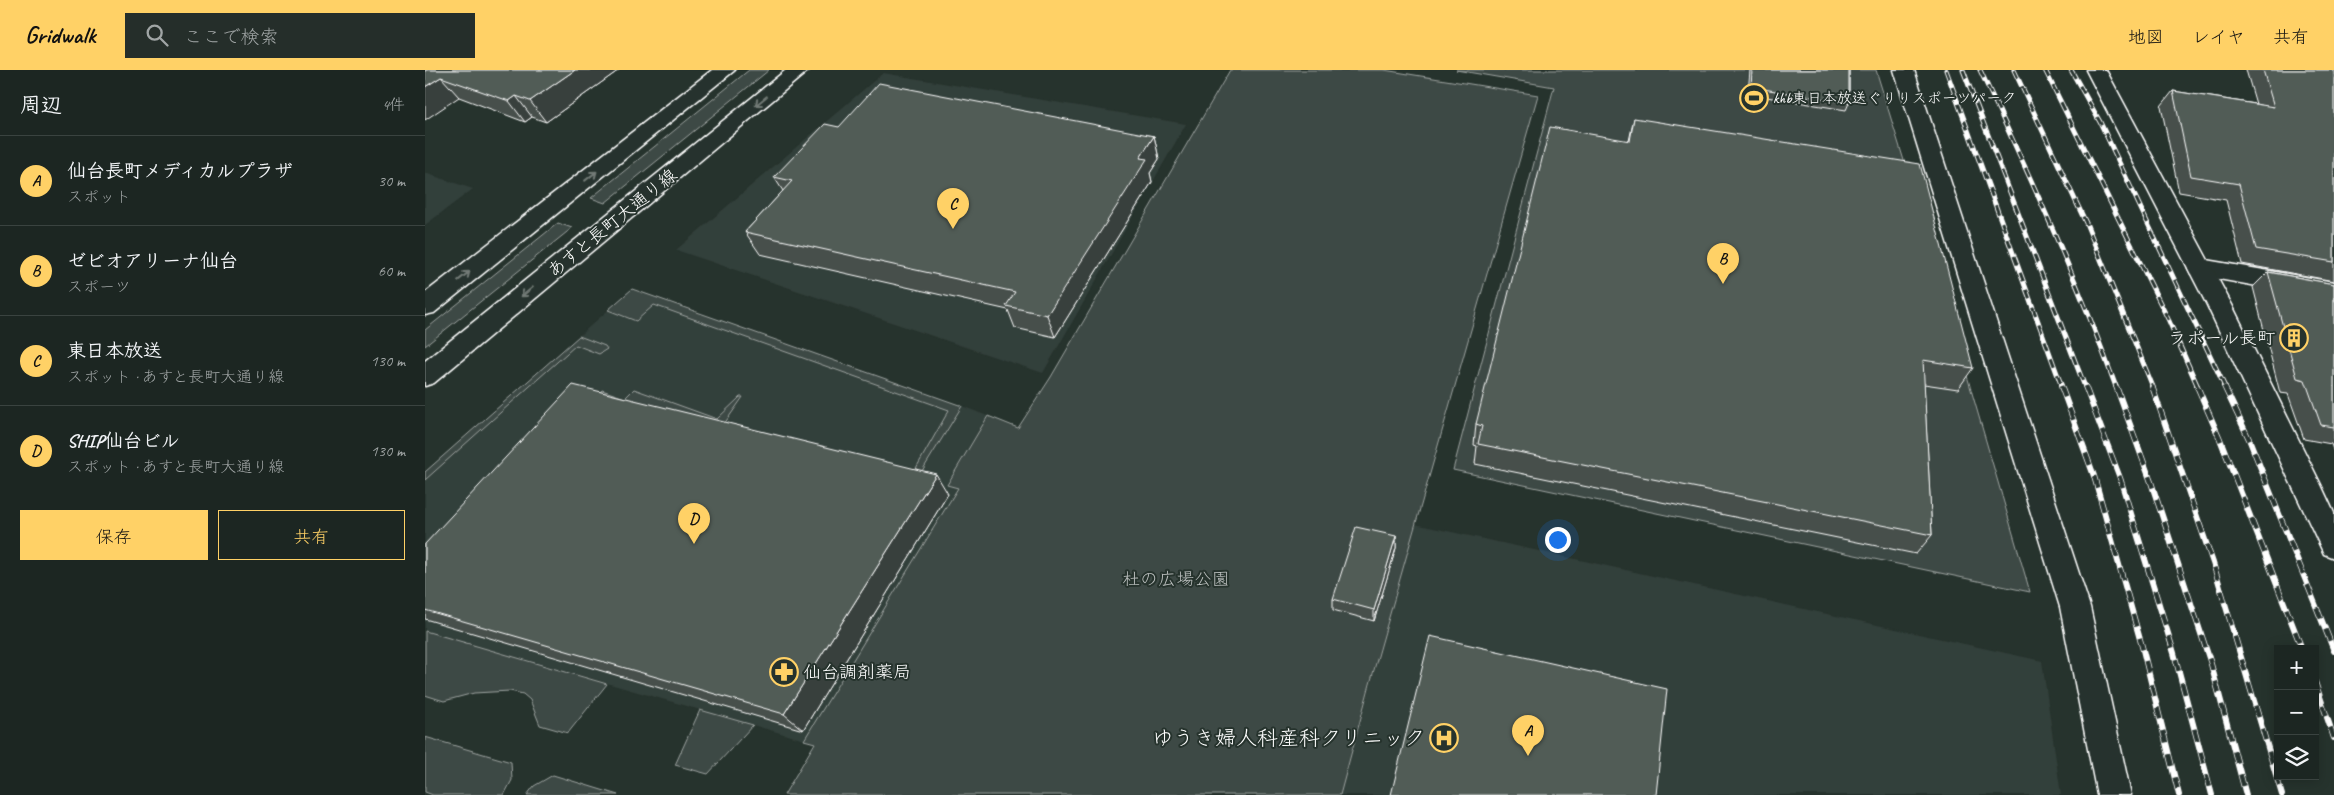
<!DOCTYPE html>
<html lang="ja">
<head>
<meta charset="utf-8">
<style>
  body { margin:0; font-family:Caveat,"Klee One",sans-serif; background:#252e2a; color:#f1f3f6 }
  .controls { position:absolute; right:15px; bottom:15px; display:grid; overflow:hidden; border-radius:0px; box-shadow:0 2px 12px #0003 }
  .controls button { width:45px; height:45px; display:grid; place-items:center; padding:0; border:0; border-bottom:1px solid #3a4340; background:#1c2622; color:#f1f3f6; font:25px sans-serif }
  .you { position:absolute; left:1132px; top:469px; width:18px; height:18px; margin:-12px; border:4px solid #fff; border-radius:50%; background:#1a73e8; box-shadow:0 0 0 8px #1a73e833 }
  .badge { display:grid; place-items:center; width:32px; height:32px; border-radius:50%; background:#ffd166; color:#111; font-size:16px; font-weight:700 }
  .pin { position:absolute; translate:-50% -41px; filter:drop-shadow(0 1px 2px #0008) }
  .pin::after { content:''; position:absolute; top:26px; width:18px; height:15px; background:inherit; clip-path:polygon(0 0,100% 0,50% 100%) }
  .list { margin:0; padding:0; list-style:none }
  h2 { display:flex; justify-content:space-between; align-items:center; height:65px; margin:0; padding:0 20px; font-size:21px }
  h2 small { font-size:16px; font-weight:400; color:#a0a5a5 }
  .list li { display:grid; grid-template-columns:32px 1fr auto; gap:15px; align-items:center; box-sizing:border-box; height:90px; padding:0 20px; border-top:1px solid #3a4340 }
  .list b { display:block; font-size:19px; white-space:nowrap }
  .list p { margin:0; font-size:16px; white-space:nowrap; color:#a0a5a5 }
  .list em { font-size:16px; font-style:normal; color:#a0a5a5 }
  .actions { display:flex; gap:10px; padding:15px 20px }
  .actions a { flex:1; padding:11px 0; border:1px solid #ffd166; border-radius:0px; text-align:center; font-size:18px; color:#ffd166 }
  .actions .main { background:#ffd166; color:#111 }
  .icon { flex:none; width:28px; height:28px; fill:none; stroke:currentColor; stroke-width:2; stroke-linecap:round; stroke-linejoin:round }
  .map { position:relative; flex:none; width:1909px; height:725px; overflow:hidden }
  header { display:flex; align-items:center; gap:30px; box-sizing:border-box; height:70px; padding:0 25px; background:#ffd166; color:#111 }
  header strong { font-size:24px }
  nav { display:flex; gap:28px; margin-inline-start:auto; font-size:18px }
  .search { width:350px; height:45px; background:#252e2a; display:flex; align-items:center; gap:12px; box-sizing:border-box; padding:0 18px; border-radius:0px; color:#a0a5a5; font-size:19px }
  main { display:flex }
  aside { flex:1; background:#1c2622 }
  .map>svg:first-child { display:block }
  .built { fill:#333f3a }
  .green { fill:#3e4944; stroke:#9ea4a2 }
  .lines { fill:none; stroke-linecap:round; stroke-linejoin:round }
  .minor-casing { stroke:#fff; stroke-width:3 }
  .tertiary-casing { stroke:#fff; stroke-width:3 }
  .secondary-casing { stroke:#fff; stroke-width:3 }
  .minor { fill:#26332d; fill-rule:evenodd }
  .tertiary { fill:#26332d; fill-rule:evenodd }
  .secondary { fill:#26332d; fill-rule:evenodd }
  .rail-far1-casing { stroke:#fff; stroke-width:5 }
  .rail-casing { stroke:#fff; stroke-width:6 }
  .rail-far1 { stroke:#26332d; stroke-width:3; stroke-dasharray:9; stroke-linecap:butt }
  .rail { stroke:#26332d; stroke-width:4.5; stroke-dasharray:12; stroke-linecap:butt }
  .wall { fill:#464f4b; stroke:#fff }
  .shaded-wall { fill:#39403d; stroke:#fff }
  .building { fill:#515c57; stroke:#fff }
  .oneway { stroke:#727a76 }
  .labels { text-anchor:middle; stroke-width:4; stroke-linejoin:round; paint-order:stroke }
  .far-poi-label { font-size:15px; fill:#fff; stroke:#26332d; text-anchor:start }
  .street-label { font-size:18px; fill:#fff; stroke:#26332d }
  .poi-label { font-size:18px; fill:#fff; stroke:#26332d; text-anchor:end }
  .park-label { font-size:18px; fill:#bbbfbe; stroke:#26332d }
  .near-poi-label { font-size:21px; fill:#fff; stroke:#26332d; text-anchor:end }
</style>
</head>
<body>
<header>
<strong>Gridwalk</strong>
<div class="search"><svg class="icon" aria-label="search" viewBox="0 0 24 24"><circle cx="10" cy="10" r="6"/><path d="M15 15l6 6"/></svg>ここで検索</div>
<nav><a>地図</a><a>レイヤ</a><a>共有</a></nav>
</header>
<main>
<aside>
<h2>周辺<small>4件</small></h2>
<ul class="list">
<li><span class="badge">A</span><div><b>仙台長町メディカルプラザ</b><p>スポット</p></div><em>30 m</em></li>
<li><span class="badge">B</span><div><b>ゼビオアリーナ仙台</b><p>スポーツ</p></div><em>60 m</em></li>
<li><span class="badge">C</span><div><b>東日本放送</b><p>スポット · あすと長町大通り線</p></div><em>130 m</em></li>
<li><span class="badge">D</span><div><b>SHIP仙台ビル</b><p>スポット · あすと長町大通り線</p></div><em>130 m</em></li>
</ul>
<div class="actions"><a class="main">保存</a><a>共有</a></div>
</aside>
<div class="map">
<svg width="1909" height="725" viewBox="0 0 1909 725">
  <rect width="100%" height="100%" fill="#26332d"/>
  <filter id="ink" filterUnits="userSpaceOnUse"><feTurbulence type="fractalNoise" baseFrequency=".02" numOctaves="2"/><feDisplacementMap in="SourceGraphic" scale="10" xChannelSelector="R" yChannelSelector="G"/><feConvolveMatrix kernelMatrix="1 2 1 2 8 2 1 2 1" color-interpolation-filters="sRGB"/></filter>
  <g filter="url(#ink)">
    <g class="built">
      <path d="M458,3L761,54L618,303L251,180Z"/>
      <path d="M0,103L48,119L0,155Z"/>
      <path d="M207,219L537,336L593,358L390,673L0,561V402Z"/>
      <path d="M990,454L1617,591L1636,725H915Z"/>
    </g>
    <g class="green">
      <path d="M324,0H344L180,133L166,128Z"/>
      <path d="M805,0H959L1113,25L945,614L915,725H359L390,673L379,670L533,418L522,415L563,346L593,358L626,307Z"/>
      <path d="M1031,0H1451L1485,110L1605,522L1028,400L1129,17Z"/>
      <path d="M133,153L147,158L0,276V260Z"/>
      <path d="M207,219L537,336L492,409L486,407L524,340L229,235L211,251L183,240Z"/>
      <path d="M154,266L180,276L182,279L174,284L151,275L0,410V402Z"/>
      <path d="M209,319L292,349L315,327H318L292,364L166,332L177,320L200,328Z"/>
      <path d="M0,561L182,614L143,663L115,655L105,630L98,624L85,621L49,623L19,631L0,625Z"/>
      <path d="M275,640L328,655L283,704L250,695Z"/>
      <path d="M0,667L86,692L87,710L79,725H8L0,722Z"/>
      <path d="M128,705L193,725H102L109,716Z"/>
    </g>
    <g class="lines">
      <defs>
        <path id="minor" d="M1775,189L1909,212V230L1766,204L1763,198L1766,192Z"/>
        <g id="tertiary">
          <path d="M1469,0H1489L1665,537L1706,725H1672L1635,537Z"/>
          <path d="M1661,0H1681L1807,235L1896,415L1909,443V488L1899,484L1782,235Z"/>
        </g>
        <g id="secondary">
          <path d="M287,0H310L9,243L0,245V223Z"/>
          <path d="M361,0H384L9,313L0,316V291Z"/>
        </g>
      </defs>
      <use href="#minor" class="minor-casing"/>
      <use href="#tertiary" class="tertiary-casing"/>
      <use href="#secondary" class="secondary-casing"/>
      <use href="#minor" class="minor"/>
      <use href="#tertiary" class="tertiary"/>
      <use href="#secondary" class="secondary"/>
      <defs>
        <g id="rail-far1">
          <path d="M1521,0L1637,317"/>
          <path d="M1538,0L1660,317"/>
          <path d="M1555,0C1604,104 1652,209 1691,317"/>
          <path d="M1589,0L1661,153L1728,317"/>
          <path d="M1620,0L1744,251L1773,317"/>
          <path d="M1646,0L1675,52L1800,317"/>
        </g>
        <g id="rail">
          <path d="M1636,316L1669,406L1718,580L1754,725"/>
          <path d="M1660,316L1695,408L1749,583L1787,725"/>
          <path d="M1691,316L1726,412L1786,594L1821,725"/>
          <path d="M1727,316L1788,493L1857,725"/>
          <path d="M1772,316L1795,369L1877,579"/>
          <path d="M1799,316L1824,369L1909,581"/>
          <path d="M1890,612L1909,668"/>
        </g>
      </defs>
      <use href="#rail-far1" class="rail-far1-casing"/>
      <use href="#rail" class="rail-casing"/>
      <use href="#rail-far1" class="rail-far1"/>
      <use href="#rail" class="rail"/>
    </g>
    <g class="wall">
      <path d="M0,0H194L121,52L107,47L100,52L34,27Z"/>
      <path d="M1325,0H1424V33L1421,40L1323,24Z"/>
      <path d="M1821,0H1909V211L1817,194L1801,130L1754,122L1736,36L1748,21L1831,34Z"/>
      <path d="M1209,48L1548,298L1533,319L1499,314L1507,465L1491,484L1050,394L1052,376L1049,375L1051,354L1204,71Z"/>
      <path d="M414,57L729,66L734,89L725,103L727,112L630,267L590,258L583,240L335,184L320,162L358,121L349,107Z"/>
      <path d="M1843,202L1909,214V383L1906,374L1879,369L1863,324L1855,323L1828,217Z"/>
      <path d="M523,424L378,660L0,549V474Z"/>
      <path d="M971,466V478L949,551L908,540V529Z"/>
    </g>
    <g class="shaded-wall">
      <path d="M150,0H194L121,52L105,31Z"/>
      <path d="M16,7L34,27L0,50V17Z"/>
      <path d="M91,26L107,47L100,52L84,31Z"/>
      <path d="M729,66L734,89L725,103L727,112L630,267L622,245L715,88Z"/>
      <path d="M511,404L523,424L378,660L359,644Z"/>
      <path d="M971,466V478L949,551V540Z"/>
    </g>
    <g class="building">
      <path d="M0,0H150L105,31L91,26L84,31L16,7L0,17Z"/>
      <path d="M1327,0H1424V33L1326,17Z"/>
      <path d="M1838,0H1909V192L1831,179L1814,114L1766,106L1748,21L1849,37Z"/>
      <path d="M454,13L729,66L715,88L722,89L622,245L581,236L590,222L320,162L367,111L349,107L400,54L414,57Z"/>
      <path d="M1209,48L1495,94L1548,298L1498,290L1507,465L1053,374L1057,356L1051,354L1125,57L1205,71Z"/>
      <path d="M1843,202L1909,214V357L1896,355L1880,310L1872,308Z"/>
      <path d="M148,315L511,404L359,644L0,540V474Z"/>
      <path d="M931,457L971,466L949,540L908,529Z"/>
      <path d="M1005,566L1242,619L1231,725H966Z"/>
    </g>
    <defs><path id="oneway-shaft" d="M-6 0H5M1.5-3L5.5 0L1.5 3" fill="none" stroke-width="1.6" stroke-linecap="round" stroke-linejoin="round" transform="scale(1.25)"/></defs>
    <g class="oneway">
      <use href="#oneway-shaft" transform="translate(336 31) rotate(141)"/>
      <use href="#oneway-shaft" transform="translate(166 106) rotate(-38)"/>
      <use href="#oneway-shaft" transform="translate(39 206) rotate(-38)"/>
      <use href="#oneway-shaft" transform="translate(102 222) rotate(141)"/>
    </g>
  </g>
  <defs>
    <symbol id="stadium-ring" viewBox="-11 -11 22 22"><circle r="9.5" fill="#26332d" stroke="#ffd166" stroke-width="1.5"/><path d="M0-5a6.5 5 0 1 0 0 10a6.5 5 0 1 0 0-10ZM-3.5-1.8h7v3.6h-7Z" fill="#ffd166"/></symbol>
    <symbol id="building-ring" viewBox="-11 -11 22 22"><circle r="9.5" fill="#26332d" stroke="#ffd166" stroke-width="1.5"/><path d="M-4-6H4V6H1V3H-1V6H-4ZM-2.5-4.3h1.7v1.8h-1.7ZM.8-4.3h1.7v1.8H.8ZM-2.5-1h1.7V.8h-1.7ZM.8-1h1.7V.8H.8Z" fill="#ffd166"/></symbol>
    <symbol id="pharmacy-ring" viewBox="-11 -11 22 22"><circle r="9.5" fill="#26332d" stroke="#ffd166" stroke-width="1.5"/><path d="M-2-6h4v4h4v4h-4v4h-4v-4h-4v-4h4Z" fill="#ffd166"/></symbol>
    <symbol id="hospital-ring" viewBox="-11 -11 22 22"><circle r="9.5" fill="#26332d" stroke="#ffd166" stroke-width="1.5"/><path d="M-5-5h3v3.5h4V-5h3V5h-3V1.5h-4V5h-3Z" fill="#ffd166"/></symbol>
  </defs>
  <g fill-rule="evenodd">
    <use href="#stadium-ring" x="1313" y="12" width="32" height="32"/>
    <use href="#building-ring" x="1853" y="252" width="32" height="32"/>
    <use href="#pharmacy-ring" x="343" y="586" width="32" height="32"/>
    <use href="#hospital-ring" x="1003" y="652" width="32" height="32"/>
  </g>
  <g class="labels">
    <g class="far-poi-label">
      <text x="1348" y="33">khb東日本放送ぐりりスポーツパーク</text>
    </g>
    <g class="street-label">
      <text transform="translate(187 153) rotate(-39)" y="6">あすと長町大通り線</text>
    </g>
    <g class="poi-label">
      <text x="1850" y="274">ラポール長町</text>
      <text x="378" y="608" text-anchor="start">仙台調剤薬局</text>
    </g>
    <g class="park-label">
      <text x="751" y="515">杜の広場公園</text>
    </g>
    <g class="near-poi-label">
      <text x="1000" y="675">ゆうき婦人科産科クリニック</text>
    </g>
  </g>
</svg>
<div class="controls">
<button>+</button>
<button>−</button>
<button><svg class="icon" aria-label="layers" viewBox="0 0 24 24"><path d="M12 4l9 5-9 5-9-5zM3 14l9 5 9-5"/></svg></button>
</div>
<div class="you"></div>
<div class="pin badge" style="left:1103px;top:686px">A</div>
<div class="pin badge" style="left:1298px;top:214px">B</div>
<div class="pin badge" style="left:528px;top:159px">C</div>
<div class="pin badge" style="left:269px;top:474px">D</div>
</div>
</main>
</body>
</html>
